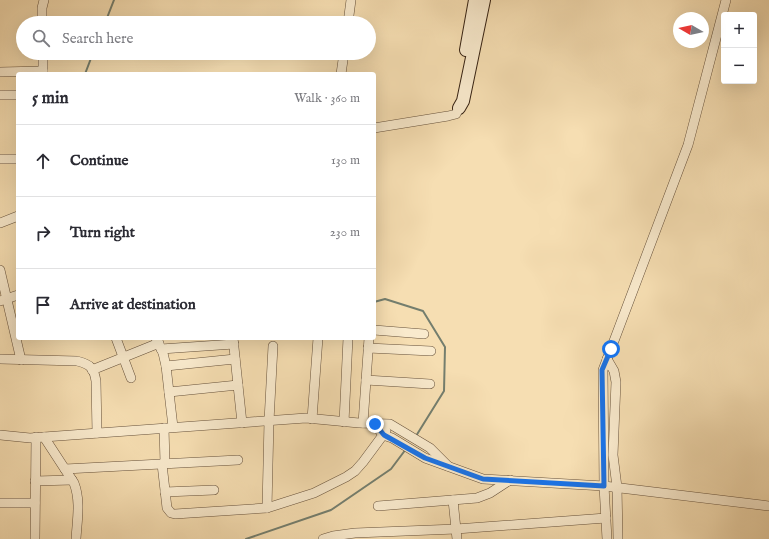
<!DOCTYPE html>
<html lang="en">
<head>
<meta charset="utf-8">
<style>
  body { margin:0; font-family:"IM FELL English",serif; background:#f2f2f3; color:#2b2b33 }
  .controls { position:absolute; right:12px; top:12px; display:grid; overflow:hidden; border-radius:4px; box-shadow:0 4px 16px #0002 }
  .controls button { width:36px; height:36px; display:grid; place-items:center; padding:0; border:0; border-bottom:1px solid #e1e1e2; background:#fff; color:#2b2b33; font:20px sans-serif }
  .compass { position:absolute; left:673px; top:12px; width:36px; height:36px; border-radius:50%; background:#fff; box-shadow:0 4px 16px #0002; rotate:279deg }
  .stop { position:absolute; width:12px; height:12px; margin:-9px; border:3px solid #1a73e8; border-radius:50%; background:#fff }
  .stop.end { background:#1a73e8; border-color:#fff; box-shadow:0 1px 4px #0008 }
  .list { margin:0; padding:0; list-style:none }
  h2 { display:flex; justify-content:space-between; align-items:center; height:52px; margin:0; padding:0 16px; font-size:17px }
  h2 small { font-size:13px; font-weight:400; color:#7c7c81 }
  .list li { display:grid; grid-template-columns:26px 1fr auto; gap:12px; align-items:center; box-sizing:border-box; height:72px; padding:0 16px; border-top:1px solid #e1e1e2 }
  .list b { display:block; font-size:15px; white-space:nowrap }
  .list em { font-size:13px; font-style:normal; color:#7c7c81 }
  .icon { flex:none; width:22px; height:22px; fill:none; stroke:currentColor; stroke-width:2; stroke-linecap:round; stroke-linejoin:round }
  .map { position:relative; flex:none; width:769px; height:539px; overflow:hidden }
  .search { position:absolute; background:#fff; box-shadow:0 4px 16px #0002; left:16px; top:16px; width:360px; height:44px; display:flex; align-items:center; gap:10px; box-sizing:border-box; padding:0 14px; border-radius:22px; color:#7c7c81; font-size:15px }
  .panel { position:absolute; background:#fff; box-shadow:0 4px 16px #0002; left:16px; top:72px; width:360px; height:268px; border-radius:4px }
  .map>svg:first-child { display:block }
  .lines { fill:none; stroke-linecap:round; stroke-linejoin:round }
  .stream { stroke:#747e6e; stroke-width:2 }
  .street-casing { stroke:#66513b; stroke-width:10 }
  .secondary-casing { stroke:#362213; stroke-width:14 }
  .street { stroke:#f9eacd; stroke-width:9 }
  .secondary { stroke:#f9eacd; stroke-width:12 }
  .route { stroke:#1a73e8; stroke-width:5 }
</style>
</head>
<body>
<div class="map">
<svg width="769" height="539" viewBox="0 0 769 539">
  <rect width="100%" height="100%" fill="#f6deb2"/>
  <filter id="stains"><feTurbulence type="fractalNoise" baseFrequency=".005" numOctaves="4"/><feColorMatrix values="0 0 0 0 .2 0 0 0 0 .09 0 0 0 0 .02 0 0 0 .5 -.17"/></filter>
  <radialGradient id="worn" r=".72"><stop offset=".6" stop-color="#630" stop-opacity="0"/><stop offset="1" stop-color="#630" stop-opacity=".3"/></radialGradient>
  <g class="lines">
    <g class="stream">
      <path d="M105,23L114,0"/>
      <path d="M85,74L93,53"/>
      <path d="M374,302L385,299L423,311L445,347L444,391L416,436"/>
      <path d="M246,539L331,510L391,469L406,449"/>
    </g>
    <defs>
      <g id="street">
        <path d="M42,23V8L44,0"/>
        <path d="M348,23L351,0"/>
        <path d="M43,53V74"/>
        <path d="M0,72L43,71"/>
        <path d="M341,74L344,53"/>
        <path d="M0,95H18"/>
        <path d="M374,128L448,116L456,114L459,108"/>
        <path d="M0,159H18"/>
        <path d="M0,223L18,216"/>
        <path d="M0,270L21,360"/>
        <path d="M0,301L18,295"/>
        <path d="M374,330L424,334"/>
        <path d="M116,338L131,378"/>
        <path d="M156,338L163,353L166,366L173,427"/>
        <path d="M233,338L242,423"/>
        <path d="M368,348L431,351"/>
        <path d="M161,349L234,344"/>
        <path d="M0,359L77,361C90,364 94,368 96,381L97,433"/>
        <path d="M607,359L614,371L616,382L613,455L617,487L618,539"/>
        <path d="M166,366L235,359"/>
        <path d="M92,370L159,343"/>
        <path d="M366,380L430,384"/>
        <path d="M169,392L238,385"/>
        <path d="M312,419L318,338"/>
        <path d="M344,422L348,338"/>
        <path d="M363,423L369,338"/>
        <path d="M375,424L383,435L392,438L425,458L483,479L604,486L769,506"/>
        <path d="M164,428L165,463"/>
        <path d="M0,435L30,438L306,418L359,423L390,424L430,448L448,466"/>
        <path d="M44,437L74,483C81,501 77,521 76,539"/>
        <path d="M162,464L167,508L171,513L175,514L267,508L314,493L346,477L355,471L363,462L386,431"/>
        <path d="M65,469L238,460"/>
        <path d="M35,481L72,480"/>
        <path d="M165,492L214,490"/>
        <path d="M453,500L457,539"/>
        <path d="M0,503H35"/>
        <path d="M378,506L477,498L490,493L510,480"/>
        <path d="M267,508L269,421L273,346"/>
        <path d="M35,539L36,437"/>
        <path d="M323,539L333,536L355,533L456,529L606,518"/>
        <path d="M607,539L604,486L603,370L688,145L726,0"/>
      </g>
      <g id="secondary">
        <path d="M466,50L475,0"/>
        <path d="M459,108L463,101L484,0"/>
      </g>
    </defs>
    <use href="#street" class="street-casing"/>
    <use href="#secondary" class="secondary-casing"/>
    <use href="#street" class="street"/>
    <use href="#secondary" class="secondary"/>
  </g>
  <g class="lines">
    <path class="route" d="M375,424L384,435L425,458L483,479L604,486L602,370L611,349"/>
  </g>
  <rect width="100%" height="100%" filter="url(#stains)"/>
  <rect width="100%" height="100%" fill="url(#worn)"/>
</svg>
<div class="controls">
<button>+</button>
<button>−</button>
</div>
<svg class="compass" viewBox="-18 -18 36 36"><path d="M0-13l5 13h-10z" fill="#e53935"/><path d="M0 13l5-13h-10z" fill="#7c7c81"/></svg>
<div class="stop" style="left:611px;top:349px"></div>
<div class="stop end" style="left:375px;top:424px"></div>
<div class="search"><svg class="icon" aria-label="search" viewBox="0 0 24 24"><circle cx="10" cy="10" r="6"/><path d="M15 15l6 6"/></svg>Search here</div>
<section class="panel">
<h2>5 min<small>Walk · 360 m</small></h2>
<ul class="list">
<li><svg class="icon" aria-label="ahead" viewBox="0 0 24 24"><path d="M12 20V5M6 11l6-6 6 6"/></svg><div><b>Continue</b></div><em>130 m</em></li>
<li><svg class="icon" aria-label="right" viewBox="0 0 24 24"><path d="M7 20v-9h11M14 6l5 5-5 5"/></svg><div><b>Turn right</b></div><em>230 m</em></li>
<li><svg class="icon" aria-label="arrive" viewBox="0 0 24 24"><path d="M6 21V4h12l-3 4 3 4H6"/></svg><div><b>Arrive at destination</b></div></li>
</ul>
</section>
</div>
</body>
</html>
